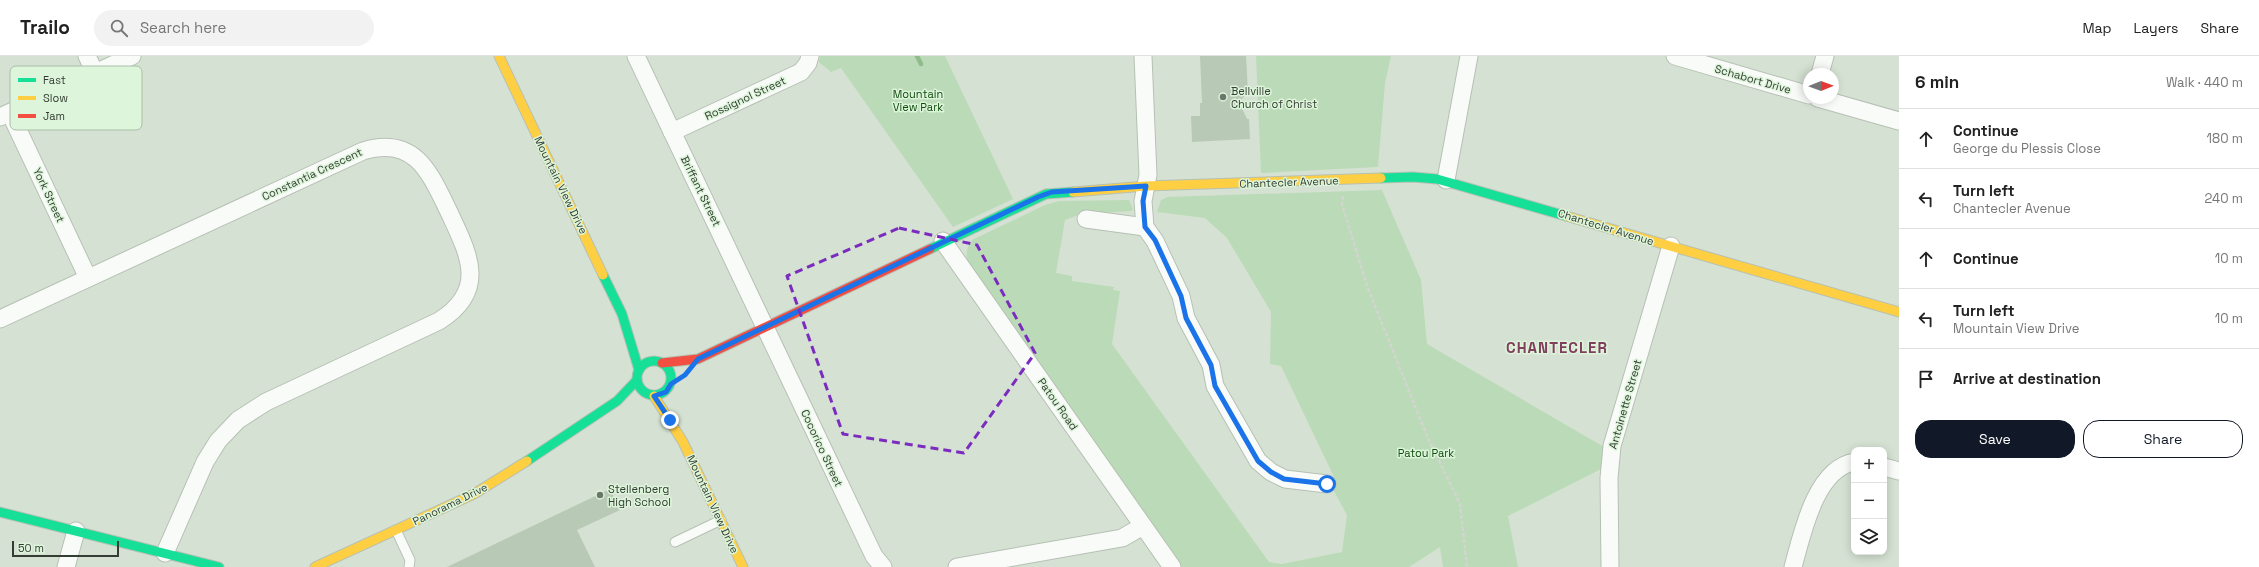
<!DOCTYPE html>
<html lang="en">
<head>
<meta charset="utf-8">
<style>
  body { margin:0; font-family:"Space Grotesk",sans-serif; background:#f2f2f2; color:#222 }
  .controls { position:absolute; right:12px; bottom:12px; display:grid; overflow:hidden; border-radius:8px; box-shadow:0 2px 10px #0003 }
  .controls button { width:36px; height:36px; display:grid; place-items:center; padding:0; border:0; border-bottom:1px solid #e0e0e0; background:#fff; color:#222; font:20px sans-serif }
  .compass { position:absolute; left:1803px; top:12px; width:36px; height:36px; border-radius:50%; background:#fff; box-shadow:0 2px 10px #0003; rotate:89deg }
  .scale { position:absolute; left:12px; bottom:10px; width:107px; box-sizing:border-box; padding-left:4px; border:2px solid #343d33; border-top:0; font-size:11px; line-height:14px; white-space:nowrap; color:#343d33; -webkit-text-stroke:3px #ddf5da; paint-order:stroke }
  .stop { position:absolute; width:12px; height:12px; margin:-9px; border:3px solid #1a73e8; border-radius:50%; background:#fff }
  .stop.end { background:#1a73e8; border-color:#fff; box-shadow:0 1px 4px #0008 }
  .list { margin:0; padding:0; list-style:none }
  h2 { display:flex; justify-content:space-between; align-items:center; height:52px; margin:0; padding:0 16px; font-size:17px }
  h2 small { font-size:13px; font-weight:400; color:#767676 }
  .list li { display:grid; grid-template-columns:26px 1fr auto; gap:12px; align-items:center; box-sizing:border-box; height:60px; padding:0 16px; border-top:1px solid #e0e0e0 }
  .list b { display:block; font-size:15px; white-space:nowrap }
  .list p { margin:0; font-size:13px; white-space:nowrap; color:#767676 }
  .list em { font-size:13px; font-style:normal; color:#767676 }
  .actions { display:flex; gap:8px; padding:12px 16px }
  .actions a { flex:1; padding:9px 0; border:1px solid #111827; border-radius:16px; text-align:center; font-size:14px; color:#111827 }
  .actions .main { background:#111827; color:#fff }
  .icon { flex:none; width:22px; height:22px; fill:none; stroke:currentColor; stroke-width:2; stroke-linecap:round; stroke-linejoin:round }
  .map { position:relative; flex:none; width:1899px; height:511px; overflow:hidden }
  header { display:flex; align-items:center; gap:24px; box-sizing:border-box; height:56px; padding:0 20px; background:#fff; border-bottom:1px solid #e0e0e0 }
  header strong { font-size:19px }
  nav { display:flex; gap:22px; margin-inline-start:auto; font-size:14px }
  .search { width:280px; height:36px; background:#f2f2f2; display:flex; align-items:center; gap:10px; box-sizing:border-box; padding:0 14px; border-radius:22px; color:#767676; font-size:15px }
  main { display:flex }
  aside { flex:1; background:#fff }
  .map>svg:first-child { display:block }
  .green { fill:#bbdab7 }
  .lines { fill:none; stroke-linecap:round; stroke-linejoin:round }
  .stream { stroke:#90bc8c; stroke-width:4.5 }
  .building { fill:#b8c9b6 }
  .lane-casing { stroke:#b6c0b4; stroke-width:11 }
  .street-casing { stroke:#b6c0b4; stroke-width:19 }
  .fast-casing { stroke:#b6c0b4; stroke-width:11 }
  .slow-casing { stroke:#b6c0b4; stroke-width:11 }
  .jam-casing { stroke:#b6c0b4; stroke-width:11 }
  .path { stroke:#d2d5d0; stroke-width:2.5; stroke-dasharray:4 2; stroke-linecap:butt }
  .lane { stroke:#f9fbf8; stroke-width:9 }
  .street { stroke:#f9fbf8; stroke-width:17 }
  .fast { stroke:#16e098; stroke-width:9 }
  .slow { stroke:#ffcf43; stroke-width:9 }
  .jam { stroke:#f24e42; stroke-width:9 }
  .route { stroke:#1a73e8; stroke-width:5 }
  .marked { fill:none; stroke:#7b2cbf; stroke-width:3; stroke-dasharray:8 5; stroke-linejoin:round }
  .poi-dot { fill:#6c776b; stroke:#ddf5da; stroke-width:1.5 }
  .labels { text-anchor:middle; stroke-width:3; stroke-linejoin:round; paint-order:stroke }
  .street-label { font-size:11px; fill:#343d33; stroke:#ddf5da }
  .poi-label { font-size:11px; fill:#343d33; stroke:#ddf5da; text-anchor:start }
  .park-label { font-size:11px; fill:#0e4b0c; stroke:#ddf5da }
  .district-label { font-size:15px; font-weight:bold; letter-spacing:1px; fill:#813e5d; stroke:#ddf5da }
  .key { fill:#ddf5da; stroke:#aabea8; stroke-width:1 }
  .key-label { font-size:11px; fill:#343d33 }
</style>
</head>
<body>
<header>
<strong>Trailo</strong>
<div class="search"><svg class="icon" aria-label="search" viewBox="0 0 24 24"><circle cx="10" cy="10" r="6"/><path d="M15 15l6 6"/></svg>Search here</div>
<nav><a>Map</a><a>Layers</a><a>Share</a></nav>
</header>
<main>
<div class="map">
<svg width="1899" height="511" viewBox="0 0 1899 511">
  <rect width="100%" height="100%" fill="#d5e2d3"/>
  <g class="green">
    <path d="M820,0H945L1013,143L953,171L841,12L831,16L819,6Z"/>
    <path d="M1256,0H1391L1385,27L1378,111L1261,117Z"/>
    <path d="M1382,134L1421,224L1427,288L1604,391L1603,412L1508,460L1518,511H1443L1440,491L1409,511H1182L969,209C965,200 966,192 972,184L1045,149L1059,145L1129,144L1133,153L1131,155L1081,158L1065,164L1056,217L1072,220V225L1114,231L1113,234L1120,235L1112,288L1269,506L1282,508L1342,496L1347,459L1334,435V421L1281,310L1270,308L1271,256L1227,182L1205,162L1157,156L1161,144L1168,141Z"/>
  </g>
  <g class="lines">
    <path class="stream" d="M917,0L921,8"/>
  </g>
  <g class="building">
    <path d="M1200,0H1246L1248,36L1239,46L1247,63H1249L1250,83L1192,86L1191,60H1200V47H1202Z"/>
    <path d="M610,433L620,454L577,474L595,511H447Z"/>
  </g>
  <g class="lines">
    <defs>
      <g id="lane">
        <path d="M396,474L410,504L409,511"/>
        <path d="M675,486L721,464"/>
      </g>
      <g id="street">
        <path d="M87,0L95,17"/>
        <path d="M636,0L874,500L883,511"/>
        <path d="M1143,0L1148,119L1143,145L1145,171L1155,185L1181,240L1186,262L1211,309L1215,330L1258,405L1271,416L1285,423L1327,428"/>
        <path d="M1675,0L1809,39"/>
        <path d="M1820,18L1825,0"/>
        <path d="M1818,42L1899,65"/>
        <path d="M10,57L88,222"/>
        <path d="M0,61L132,0"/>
        <path d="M672,76L801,16L808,7L810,0"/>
        <path d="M1446,124L1469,0"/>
        <path d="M1086,163L1145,171"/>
        <path d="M943,185L1172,511"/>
        <path d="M0,263L363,95C415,79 430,117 449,156C468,197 489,234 439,265L266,346L238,364L218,385L205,406L165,497"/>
        <path d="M1884,411L1899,415"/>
        <path d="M66,511L76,475"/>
        <path d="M957,511L1122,482L1143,470"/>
        <path d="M1610,511L1609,422L1612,390L1671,190"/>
        <path d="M1793,511C1802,479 1815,413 1854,406"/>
      </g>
      <g id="fast">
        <path d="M1381,122L1413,121L1437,123L1566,160"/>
        <path d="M930,193L1046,138L1073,136"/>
        <path d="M603,219L622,258L639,314"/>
        <circle cx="654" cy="322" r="17"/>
        <path d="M527,405L617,345L637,324"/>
        <path d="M0,456L219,511"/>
      </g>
      <g id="slow">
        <path d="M499,0L603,219"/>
        <path d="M1073,136L1146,130L1381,122"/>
        <path d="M1566,160L1899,256"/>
        <path d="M654,340L683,386L743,511"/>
        <path d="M315,511L474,438L527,405"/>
      </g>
      <path id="jam" d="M662,307L698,303L930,193"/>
    </defs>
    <use href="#lane" class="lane-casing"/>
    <use href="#street" class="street-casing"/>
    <use href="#fast" class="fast-casing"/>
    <use href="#slow" class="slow-casing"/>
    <use href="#jam" class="jam-casing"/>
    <path class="path" d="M1343,140L1342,148L1367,230L1427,380L1460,448L1467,511"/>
    <use href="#lane" class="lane"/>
    <use href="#street" class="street"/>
    <use href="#fast" class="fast"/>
    <use href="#slow" class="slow"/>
    <use href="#jam" class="jam"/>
  </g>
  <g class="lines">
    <path class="route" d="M670,364L654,340L666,336L671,328L685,319L698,303L1038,141L1052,136L1146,130L1143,145L1145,171L1155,184L1181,240L1186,262L1211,309L1215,330L1258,405L1271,416L1284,423L1327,428"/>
  </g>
  <path class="marked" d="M899,172L977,189L1035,297L964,397L843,378L787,220Z"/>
  <g class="poi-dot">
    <circle cx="1223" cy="41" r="4"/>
    <circle cx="600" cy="439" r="4"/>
  </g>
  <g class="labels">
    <g class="street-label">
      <text transform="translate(1753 23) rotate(16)" y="4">Schabort Drive</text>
      <text transform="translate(745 42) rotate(-25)" y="4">Rossignol Street</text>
      <text transform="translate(312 118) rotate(-25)" y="4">Constantia Crescent</text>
      <text transform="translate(1289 126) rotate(-2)" y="4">Chantecler Avenue</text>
      <text transform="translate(561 129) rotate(64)" y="4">Mountain View Drive</text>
      <text transform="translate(701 135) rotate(64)" y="4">Briffant Street</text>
      <text transform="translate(49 139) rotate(65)" y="4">York Street</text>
      <text transform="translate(1606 171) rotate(17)" y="4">Chantecler Avenue</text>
      <text transform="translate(1058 348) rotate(55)" y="4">Patou Road</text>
      <text transform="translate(1625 348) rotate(-74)" y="4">Antoinette Street</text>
      <text transform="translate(822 392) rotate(65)" y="4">Cocorico Street</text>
      <text transform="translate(450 448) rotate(-26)" y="4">Panorama Drive</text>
      <text transform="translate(713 448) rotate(65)" y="4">Mountain View Drive</text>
    </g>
    <g class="poi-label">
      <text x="1231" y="39">Bellville<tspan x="1231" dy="13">Church of Christ</tspan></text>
      <text x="608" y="437">Stellenberg<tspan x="608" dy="13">High School</tspan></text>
    </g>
    <g class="park-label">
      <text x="918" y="42">Mountain<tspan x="918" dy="13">View Park</tspan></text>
      <text x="1426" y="401">Patou Park</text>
    </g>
    <g class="district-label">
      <text x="1557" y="297">CHANTECLER</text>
    </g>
  </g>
  <rect x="10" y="10" width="132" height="64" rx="6" class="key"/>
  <rect x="18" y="22" width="18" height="4" fill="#16e098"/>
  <rect x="18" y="40" width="18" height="4" fill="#ffcf43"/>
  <rect x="18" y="58" width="18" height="4" fill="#f24e42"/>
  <g class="key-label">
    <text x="43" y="28">Fast</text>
    <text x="43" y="46">Slow</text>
    <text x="43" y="64">Jam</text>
  </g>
</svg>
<div class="controls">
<button>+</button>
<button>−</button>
<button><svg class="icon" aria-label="layers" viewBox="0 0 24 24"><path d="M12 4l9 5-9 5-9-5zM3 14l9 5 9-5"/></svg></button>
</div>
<svg class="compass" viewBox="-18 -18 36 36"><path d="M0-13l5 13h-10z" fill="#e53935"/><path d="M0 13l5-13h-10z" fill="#767676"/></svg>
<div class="scale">50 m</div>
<div class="stop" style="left:1327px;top:428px"></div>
<div class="stop end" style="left:670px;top:364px"></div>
</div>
<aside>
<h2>6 min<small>Walk · 440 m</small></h2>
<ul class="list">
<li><svg class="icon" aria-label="ahead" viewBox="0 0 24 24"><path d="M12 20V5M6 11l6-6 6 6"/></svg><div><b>Continue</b><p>George du Plessis Close</p></div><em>180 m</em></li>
<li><svg class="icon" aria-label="left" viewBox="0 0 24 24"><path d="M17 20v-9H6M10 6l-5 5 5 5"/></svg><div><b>Turn left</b><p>Chantecler Avenue</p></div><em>240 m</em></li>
<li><svg class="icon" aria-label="ahead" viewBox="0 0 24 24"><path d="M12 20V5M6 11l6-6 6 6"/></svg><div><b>Continue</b></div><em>10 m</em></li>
<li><svg class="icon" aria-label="left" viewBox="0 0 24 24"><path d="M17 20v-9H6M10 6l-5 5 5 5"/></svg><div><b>Turn left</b><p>Mountain View Drive</p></div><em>10 m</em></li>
<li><svg class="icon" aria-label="arrive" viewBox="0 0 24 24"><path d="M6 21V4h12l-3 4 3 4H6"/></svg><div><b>Arrive at destination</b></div></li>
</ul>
<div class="actions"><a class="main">Save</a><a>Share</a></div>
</aside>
</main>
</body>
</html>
